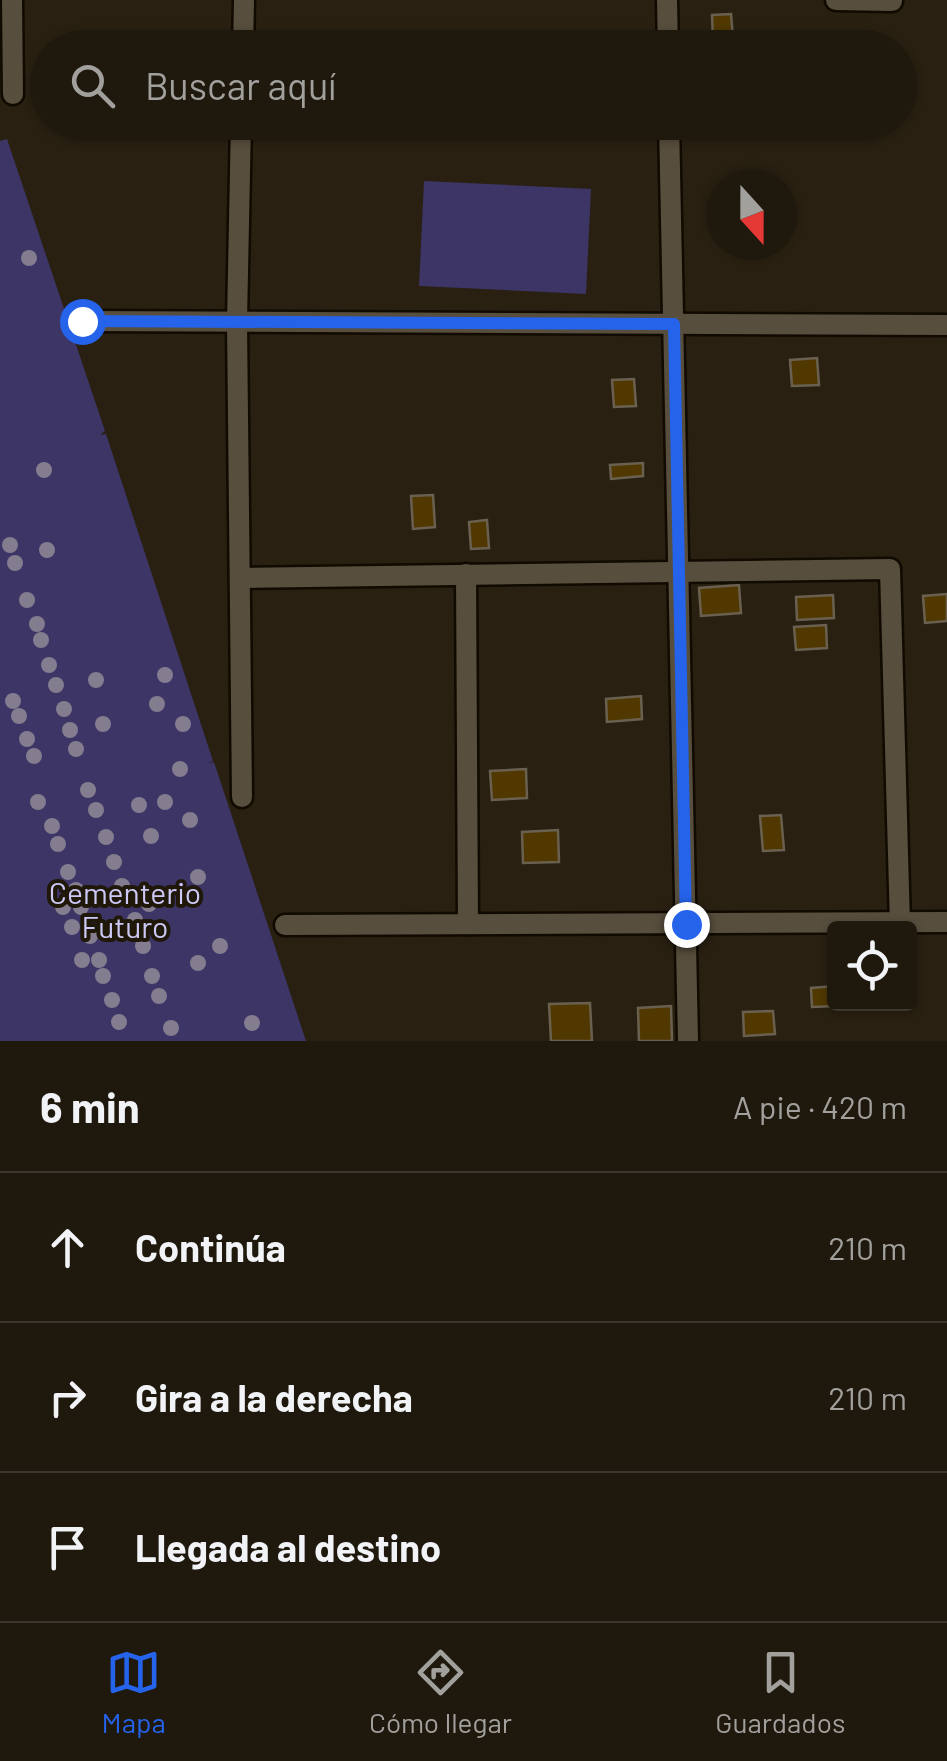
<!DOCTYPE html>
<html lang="es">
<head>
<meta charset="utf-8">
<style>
  body { margin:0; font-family:Barlow,sans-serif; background:#272116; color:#f1f3f6 }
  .controls { position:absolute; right:30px; bottom:30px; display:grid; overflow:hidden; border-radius:10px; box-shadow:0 2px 8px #0004 }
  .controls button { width:90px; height:90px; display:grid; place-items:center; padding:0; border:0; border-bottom:2px solid #3c372e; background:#1f180d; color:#f1f3f6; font:50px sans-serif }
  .compass { position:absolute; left:707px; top:170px; width:90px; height:90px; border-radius:50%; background:#1f180d; box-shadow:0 2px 8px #0004; rotate:159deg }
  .stop { position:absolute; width:30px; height:30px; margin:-22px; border:8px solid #2563eb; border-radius:50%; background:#fff }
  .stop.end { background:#2563eb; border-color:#fff; box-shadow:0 2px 10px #0008 }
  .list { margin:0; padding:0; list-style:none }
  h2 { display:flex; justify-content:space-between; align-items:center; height:130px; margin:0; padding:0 40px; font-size:42px }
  h2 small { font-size:32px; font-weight:400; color:#a1a09d }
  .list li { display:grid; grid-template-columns:65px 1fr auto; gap:30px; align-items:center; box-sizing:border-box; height:150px; padding:0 40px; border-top:2px solid #3c372e }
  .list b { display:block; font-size:38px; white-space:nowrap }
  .list em { font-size:32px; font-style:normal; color:#a1a09d }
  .icon { flex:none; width:55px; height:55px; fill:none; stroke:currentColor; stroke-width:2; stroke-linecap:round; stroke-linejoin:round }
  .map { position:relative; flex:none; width:947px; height:1041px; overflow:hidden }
  .search { position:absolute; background:#1f180d; box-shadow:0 2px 8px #0004; left:30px; right:30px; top:30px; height:110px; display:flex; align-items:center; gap:25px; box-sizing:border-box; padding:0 35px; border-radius:55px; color:#a1a09d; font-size:38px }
  .sheet { height:580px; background:#1f180d }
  nav { display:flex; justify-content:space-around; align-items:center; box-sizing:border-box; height:140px; border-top:2px solid #3c372e; background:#1f180d; font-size:28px; color:#a1a09d }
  nav a { display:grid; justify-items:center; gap:5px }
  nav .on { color:#2563eb }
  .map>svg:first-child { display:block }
  .green { fill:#3c3566 }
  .building { fill:#503800; stroke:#6a604f; stroke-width:2.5 }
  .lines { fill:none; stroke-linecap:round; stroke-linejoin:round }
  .street-casing { stroke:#110a00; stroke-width:25 }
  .street { stroke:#584e3d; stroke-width:20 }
  .tree { fill:#837d8f }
  .route { stroke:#2563eb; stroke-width:12 }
  .labels { text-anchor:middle; stroke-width:8; stroke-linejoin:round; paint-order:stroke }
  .park-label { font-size:30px; fill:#cdc9f6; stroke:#1f1708 }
</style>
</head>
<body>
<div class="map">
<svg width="947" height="1041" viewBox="0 0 947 1041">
  <rect width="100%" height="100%" fill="#292011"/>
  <g class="green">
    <path d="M7,139L105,431L100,435L106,434L213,761L208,763L214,762L306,1041H0V141Z"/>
    <path d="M424,181L591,189L586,294L419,286Z"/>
  </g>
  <g class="building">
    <path d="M731,14L733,38L713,40L712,15Z"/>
    <path d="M817,358L819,385L792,386L790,360Z"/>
    <path d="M634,379L636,406L614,407L612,380Z"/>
    <path d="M643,463V476L611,479L610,465Z"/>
    <path d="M433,495L435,527L413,529L411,496Z"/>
    <path d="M487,520L489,548L471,549L469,522Z"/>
    <path d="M739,585L741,613L701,616L699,588Z"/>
    <path d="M947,594V621L925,623L923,596Z"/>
    <path d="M833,595L834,618L797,620L796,597Z"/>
    <path d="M826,625L827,648L796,650L794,627Z"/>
    <path d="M641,696L642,719L607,722L606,699Z"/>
    <path d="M526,769L527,798L492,800L490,771Z"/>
    <path d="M781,815L784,850L763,851L760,816Z"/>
    <path d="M558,830L559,862L523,863L522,832Z"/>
    <path d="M834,986L836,1006L812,1007L811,988Z"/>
    <path d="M590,1003L592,1041H551L549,1004Z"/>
    <path d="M671,1006L672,1041H639L638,1008Z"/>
    <path d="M773,1011L775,1034L744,1036L743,1012Z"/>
  </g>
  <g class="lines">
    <defs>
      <g id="street">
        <path d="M12,0L13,94"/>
        <path d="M667,0L668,48"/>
        <path d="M836,0L892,1"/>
        <path d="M243,48L244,0"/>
        <path d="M241,122L237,322L242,797"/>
        <path d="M669,122L688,1041"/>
        <path d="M82,321L947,325"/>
        <path d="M466,574L468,924"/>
        <path d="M240,578L890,569L900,925"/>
        <path d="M285,925L947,922"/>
      </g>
    </defs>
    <use href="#street" class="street-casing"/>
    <use href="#street" class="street"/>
  </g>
  <g class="tree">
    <circle cx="29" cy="258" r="8"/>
    <circle cx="44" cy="470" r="8"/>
    <circle cx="10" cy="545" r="8"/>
    <circle cx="47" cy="550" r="8"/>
    <circle cx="15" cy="563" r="8"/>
    <circle cx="27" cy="600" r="8"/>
    <circle cx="37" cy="624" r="8"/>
    <circle cx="41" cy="640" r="8"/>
    <circle cx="49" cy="665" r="8"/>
    <circle cx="165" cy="675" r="8"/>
    <circle cx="96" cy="680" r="8"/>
    <circle cx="56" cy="685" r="8"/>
    <circle cx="13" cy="701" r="8"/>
    <circle cx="157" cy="704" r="8"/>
    <circle cx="64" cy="709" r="8"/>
    <circle cx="19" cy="716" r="8"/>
    <circle cx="103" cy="724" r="8"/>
    <circle cx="183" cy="724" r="8"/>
    <circle cx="70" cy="730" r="8"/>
    <circle cx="27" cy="739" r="8"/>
    <circle cx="76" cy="749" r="8"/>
    <circle cx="34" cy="756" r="8"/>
    <circle cx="180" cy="769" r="8"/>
    <circle cx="88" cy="790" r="8"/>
    <circle cx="38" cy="802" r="8"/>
    <circle cx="165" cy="802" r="8"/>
    <circle cx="139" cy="805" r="8"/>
    <circle cx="96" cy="810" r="8"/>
    <circle cx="190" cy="820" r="8"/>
    <circle cx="52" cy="826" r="8"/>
    <circle cx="151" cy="836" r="8"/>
    <circle cx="106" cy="837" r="8"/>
    <circle cx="58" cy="844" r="8"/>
    <circle cx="114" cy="862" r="8"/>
    <circle cx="68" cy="872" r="8"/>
    <circle cx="198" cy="877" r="8"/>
    <circle cx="122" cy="886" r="8"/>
    <circle cx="76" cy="890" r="8"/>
    <circle cx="149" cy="904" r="8"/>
    <circle cx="63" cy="907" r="8"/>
    <circle cx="81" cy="907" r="8"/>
    <circle cx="135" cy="920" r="8"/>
    <circle cx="72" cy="927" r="8"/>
    <circle cx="90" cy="936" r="8"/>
    <circle cx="143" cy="946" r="8"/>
    <circle cx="220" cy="946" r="8"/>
    <circle cx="82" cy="960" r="8"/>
    <circle cx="99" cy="960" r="8"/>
    <circle cx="198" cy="963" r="8"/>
    <circle cx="103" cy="976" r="8"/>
    <circle cx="152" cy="976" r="8"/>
    <circle cx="159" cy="996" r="8"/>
    <circle cx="112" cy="1000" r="8"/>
    <circle cx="119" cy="1022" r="8"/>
    <circle cx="252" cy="1023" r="8"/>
    <circle cx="171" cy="1028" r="8"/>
  </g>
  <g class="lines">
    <path class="route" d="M82,321L674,324L686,924"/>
  </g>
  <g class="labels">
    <g class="park-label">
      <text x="125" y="904">Cementerio<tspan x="125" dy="34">Futuro</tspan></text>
    </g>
  </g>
</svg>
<div class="controls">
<button><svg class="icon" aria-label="locate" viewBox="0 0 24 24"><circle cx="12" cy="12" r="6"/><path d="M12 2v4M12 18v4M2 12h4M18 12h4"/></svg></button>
</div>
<svg class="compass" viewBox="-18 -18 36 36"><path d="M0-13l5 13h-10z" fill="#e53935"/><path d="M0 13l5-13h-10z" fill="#a1a09d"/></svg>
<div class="stop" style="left:82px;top:321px"></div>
<div class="stop end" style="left:686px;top:924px"></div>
<div class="search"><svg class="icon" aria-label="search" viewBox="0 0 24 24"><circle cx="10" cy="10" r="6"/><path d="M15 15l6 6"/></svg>Buscar aquí</div>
</div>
<section class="sheet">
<h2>6 min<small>A pie · 420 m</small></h2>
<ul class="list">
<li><svg class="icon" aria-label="ahead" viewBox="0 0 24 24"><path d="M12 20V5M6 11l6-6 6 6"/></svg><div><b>Continúa</b></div><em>210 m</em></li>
<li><svg class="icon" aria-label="right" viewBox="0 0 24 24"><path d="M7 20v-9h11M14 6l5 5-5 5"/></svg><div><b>Gira a la derecha</b></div><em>210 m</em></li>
<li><svg class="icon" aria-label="arrive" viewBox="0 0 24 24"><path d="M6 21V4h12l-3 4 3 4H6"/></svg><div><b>Llegada al destino</b></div></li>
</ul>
</section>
<nav>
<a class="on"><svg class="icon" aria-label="map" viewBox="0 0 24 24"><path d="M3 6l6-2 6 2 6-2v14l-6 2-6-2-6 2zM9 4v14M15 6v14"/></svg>Mapa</a>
<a><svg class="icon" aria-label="directions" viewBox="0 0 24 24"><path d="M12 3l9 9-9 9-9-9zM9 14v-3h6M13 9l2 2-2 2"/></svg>Cómo llegar</a>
<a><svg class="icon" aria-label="saved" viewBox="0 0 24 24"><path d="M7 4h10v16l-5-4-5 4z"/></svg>Guardados</a>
</nav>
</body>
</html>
